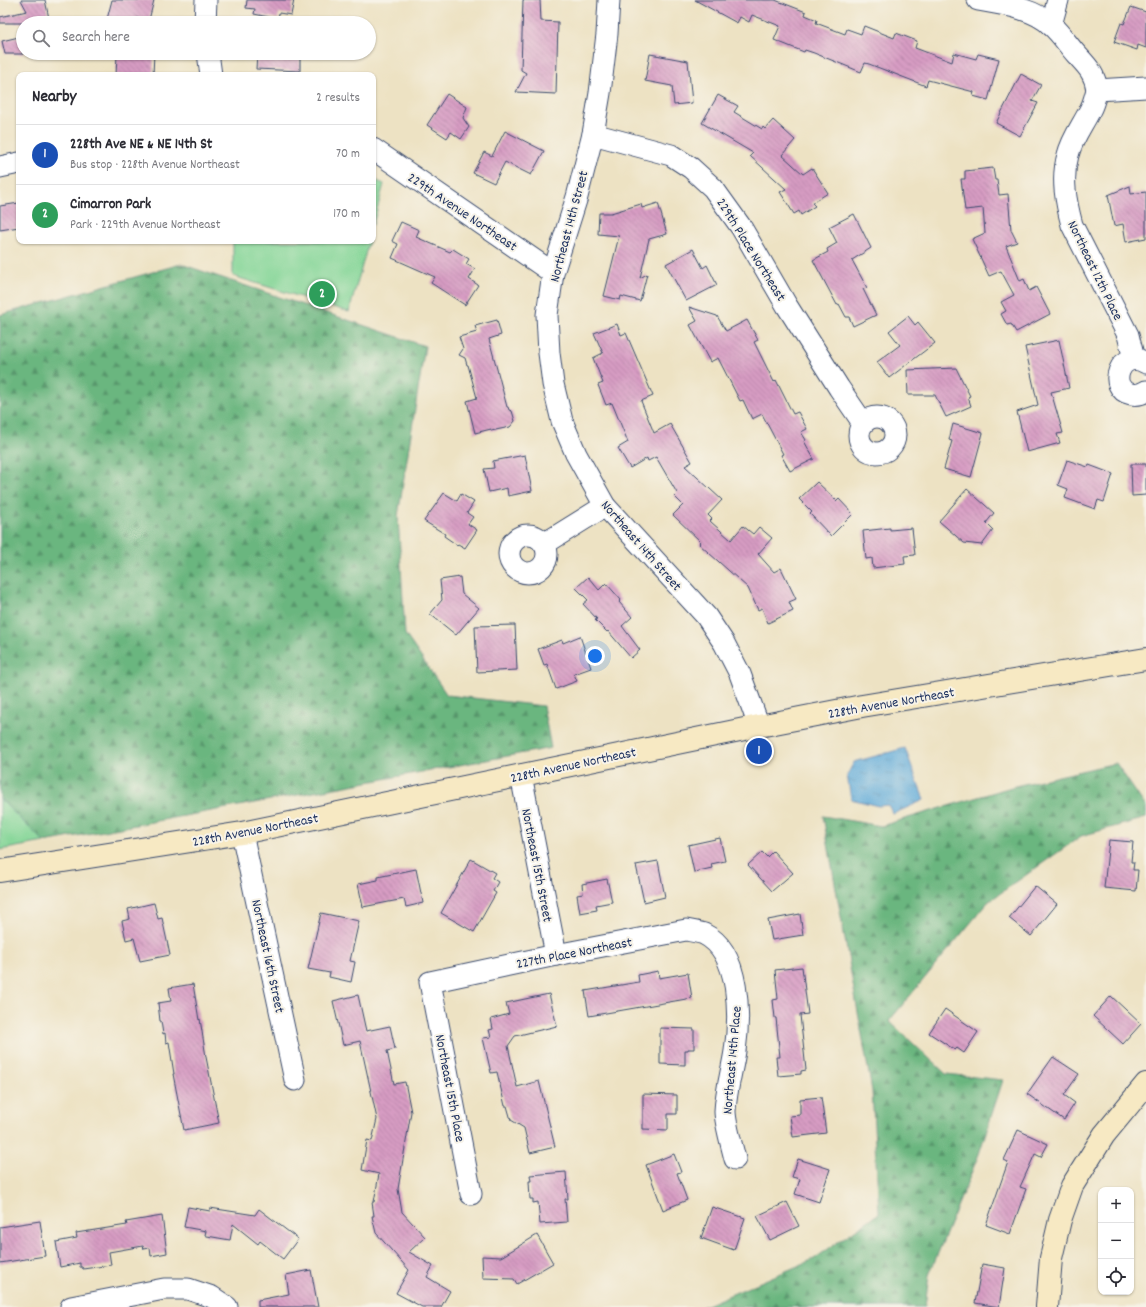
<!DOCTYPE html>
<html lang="en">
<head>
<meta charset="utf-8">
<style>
  body { margin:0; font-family:Dekko,sans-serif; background:#f2f2f3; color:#2b2b33 }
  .controls { position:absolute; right:12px; bottom:12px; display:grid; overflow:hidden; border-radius:8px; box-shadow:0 1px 3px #0004 }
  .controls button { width:36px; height:36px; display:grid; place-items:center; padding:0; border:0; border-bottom:1px solid #e1e1e2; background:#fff; color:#2b2b33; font:20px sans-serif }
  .you { position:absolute; left:595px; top:656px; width:14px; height:14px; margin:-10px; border:3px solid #fff; border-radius:50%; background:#1a73e8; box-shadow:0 0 0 6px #1a73e833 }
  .badge { display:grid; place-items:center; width:26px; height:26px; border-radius:50%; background:#1a73e8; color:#fff; font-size:13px; font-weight:700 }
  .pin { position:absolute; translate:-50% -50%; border:2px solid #fff; box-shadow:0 1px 4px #0006 }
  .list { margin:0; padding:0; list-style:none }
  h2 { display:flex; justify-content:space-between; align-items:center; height:52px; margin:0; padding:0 16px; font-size:17px }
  h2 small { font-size:13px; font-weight:400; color:#7c7c81 }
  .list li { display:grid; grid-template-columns:26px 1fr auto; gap:12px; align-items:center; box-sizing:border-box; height:60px; padding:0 16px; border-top:1px solid #e1e1e2 }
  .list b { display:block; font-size:15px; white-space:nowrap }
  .list p { margin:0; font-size:13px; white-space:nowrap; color:#7c7c81 }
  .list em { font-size:13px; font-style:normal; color:#7c7c81 }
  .icon { flex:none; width:22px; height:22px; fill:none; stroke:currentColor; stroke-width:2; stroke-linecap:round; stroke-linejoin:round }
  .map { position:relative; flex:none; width:1146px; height:1307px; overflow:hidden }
  .search { position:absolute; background:#fff; box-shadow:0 1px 3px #0004; left:16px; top:16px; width:360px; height:44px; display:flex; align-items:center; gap:10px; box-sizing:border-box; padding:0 14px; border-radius:22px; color:#7c7c81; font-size:15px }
  .panel { position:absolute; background:#fff; box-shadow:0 1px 3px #0004; left:16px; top:72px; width:360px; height:172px; border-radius:8px }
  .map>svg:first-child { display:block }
  .forest { fill:url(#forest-firs); stroke:#42726e }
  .park { fill:#83d596; stroke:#4f827a }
  .water { fill:url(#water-ripples); stroke:#3e6d9c }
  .building { fill:url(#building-back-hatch) }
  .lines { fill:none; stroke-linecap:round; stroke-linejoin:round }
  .street-casing { stroke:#3a4a6d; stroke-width:23 }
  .secondary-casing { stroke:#3a4a6d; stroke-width:24 }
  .street { stroke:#fff; stroke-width:21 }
  .secondary { stroke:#f7e9c3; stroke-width:22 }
  .labels { text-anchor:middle; stroke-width:4; stroke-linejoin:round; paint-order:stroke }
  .street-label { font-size:14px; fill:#1b2f5e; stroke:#f7f3e8 }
</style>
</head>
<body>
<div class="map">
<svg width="1146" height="1307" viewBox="0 0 1146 1307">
  <defs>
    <pattern id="forest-firs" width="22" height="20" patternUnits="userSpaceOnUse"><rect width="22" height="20" fill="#6ab67f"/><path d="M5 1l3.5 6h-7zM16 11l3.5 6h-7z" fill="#56946b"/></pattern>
    <pattern id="water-ripples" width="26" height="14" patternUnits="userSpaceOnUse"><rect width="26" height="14" fill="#61abd9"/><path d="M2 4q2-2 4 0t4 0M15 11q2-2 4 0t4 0" fill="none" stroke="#4f8cb3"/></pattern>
    <pattern id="building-back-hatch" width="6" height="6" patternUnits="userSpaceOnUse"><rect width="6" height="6" fill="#d79cc3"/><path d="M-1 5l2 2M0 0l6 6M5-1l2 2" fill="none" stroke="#ae80a2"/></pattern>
  </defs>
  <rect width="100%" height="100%" fill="#f7f3e8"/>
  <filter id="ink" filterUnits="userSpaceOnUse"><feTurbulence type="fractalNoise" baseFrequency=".025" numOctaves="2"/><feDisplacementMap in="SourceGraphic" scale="8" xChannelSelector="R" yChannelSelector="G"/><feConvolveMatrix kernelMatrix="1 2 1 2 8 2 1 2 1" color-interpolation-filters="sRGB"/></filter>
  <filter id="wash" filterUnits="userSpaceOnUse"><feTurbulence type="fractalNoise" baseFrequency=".012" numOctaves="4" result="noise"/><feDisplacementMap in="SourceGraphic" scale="16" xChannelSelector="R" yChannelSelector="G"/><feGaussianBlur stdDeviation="0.9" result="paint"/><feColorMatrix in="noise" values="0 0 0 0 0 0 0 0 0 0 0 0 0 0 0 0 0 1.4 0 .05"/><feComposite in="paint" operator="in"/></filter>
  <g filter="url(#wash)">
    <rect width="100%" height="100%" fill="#ede2c3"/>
    <g class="forest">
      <path d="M181,264L425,346L398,516L405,634L447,695L543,706L551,748L44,842L0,799V315Z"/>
      <path d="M1116,763L1146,807V818L1081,836L988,902L889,1021L946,1074L1003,1080L979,1154L929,1275L925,1307H702L814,1259L879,1213L872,1091L823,816L881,826L1015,786Z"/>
    </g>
    <g class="park">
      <path d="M373,179L384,184L373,225Z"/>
      <path d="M233,241H369L349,312L233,276Z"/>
      <path d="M0,799L44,842L0,850Z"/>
    </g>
    <path class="water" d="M905,748L924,800L893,814L888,805L878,806L851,799L847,775L854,762Z"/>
    <g id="blocks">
      <g class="building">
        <path d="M21,0H45L50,23H0V17L27,11Z"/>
        <path d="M112,0H154L149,20L137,18L135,23H106Z"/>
        <path d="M247,0H294L291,15L279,13L278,19L254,14L255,9L246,8Z"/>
        <path d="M523,0H540L541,21L558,22L556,94L516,92L526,73L521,70Z"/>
        <path d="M695,0H775L806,12L805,15L817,20L816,23L845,34L847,29L861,34L864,26L894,38L896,33L917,41L915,48L952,62L954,53L976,59L978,54L999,59L988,100L973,96L974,92L928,80L926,86L869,64L865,63L861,72L814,53L805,50L804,52L774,40L780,26L752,15L749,22L740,17L737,23Z"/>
        <path d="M1131,7L1146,12V48L1138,45L1137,50L1114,42L1121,23L1124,24Z"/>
        <path d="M23,36V54H5L2,41Z"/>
        <path d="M127,53H154L153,75H116L117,55H127Z"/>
        <path d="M257,53H300V71L256,69Z"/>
        <path d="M650,54L688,61L692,103L674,105L672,86L645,81Z"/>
        <path d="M1021,74L1041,85L1032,101L1038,103L1020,136L996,123Z"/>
        <path d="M447,94L467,107L463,118L469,127L461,139L451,132L447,138L427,125Z"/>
        <path d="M718,95L738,106L734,112L762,129L763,127L765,129L773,120L795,140L782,155L803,174L812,168L828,193L812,203L815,206L801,215L799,211L794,214L780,192L786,189L750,156L753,153L702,123Z"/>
        <path d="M505,131L544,151L531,175L505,162L494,183L473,173L484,152L492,156Z"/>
        <path d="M993,168L995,180H997L999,195L1008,194L1011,230L1017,242L1006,246L1020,281L1024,279L1029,291L1036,287L1050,314L1016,332L1011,324L1007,325L1001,314L1006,311L1001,302L1014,295L1001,271L989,276L972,239L985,233L983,208L965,210L961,179H965V171Z"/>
        <path d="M1130,186L1131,194L1146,192V238L1126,242L1123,224L1114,226L1108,195Z"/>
        <path d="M19,203V227L0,230V206Z"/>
        <path d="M658,203L667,234L649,239L640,278L647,274L640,301L621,296L620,300L604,296L619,236L598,234L599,213H611L641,204L642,208Z"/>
        <path d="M854,214L871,248L852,260L867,288L863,289L876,315L853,326L849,317H846L839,304L837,305L813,260L828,252L827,249L837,243L829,227Z"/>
        <path d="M401,222L419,230L416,237L450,252L453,249L469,259L466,264L475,269L469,279L478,285L465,305L431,283L435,277L392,258L398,244L392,241Z"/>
        <path d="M693,249L703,268L707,265L717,285L686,301L666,264Z"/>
        <path d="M689,307L717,316L726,331L747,320L758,340L754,342L774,382L776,380L793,414L798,412L807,429L801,432L806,440L804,441L814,459L790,471L781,455L783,454L762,414L752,419L743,400L740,401L718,358L710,362L690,325L697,321Z"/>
        <path d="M908,316L915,325L918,322L935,343L889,378L877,362L900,345L889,331Z"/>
        <path d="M497,320L501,335L489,339L507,407H508L509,410L512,411L515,421L510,427L491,431V429L475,433L467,401L477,398L468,365H467L465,358L459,355L463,349L459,337L477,332L475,326Z"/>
        <path d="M617,324L621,335L626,333L653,396L641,401L654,433L670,424L692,462L685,466L722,500L708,515L712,519L710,521L731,540L743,526L753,534L759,527L772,538L758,554L774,572L781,568L796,599L789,602L793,611L768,623L762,608L758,610L748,588L699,544L701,542L673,515L683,505L674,496L677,493L656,457L648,461L647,458L630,468L618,448L628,442L612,403L606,405L598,385L603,383L593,358L603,353L594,333Z"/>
        <path d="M1059,340L1069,388L1051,392L1063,433L1057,434L1060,443L1027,452L1017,412L1038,405L1025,347Z"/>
        <path d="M956,368L970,396L968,397L971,406L946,417L935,395H908L907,370Z"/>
        <path d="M953,424L983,433L971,477L944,469L952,441L949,440Z"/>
        <path d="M525,455L532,491L508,496L507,488L489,492L484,469L494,468L493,461Z"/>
        <path d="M1067,460L1088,467L1089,465L1113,474L1104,502L1098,500L1095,509L1065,498L1068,489L1058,485Z"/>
        <path d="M1131,464H1146V495L1132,496Z"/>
        <path d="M817,482L837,501L839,499L853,514L831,536L810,514L812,512L799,499Z"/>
        <path d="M967,489L994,513L986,523L993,530L982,545L964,543L939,521Z"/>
        <path d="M444,493L457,501L461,494L474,502L467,513L473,517L468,524L477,530L465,548L458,544L457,545L444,536L445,534L424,521Z"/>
        <path d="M890,528V530L912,528L915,555L904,556L905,564L873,568L872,558L866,559L863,531Z"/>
        <path d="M460,577L462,594L479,608L456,635L430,614L442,600L440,580Z"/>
        <path d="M588,577L599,590L606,583L621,600L619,602L632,617L622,626L640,650L631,658L608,631L607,632L595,620L597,619L583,604L588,600L576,588Z"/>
        <path d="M515,625L517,670L477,672L475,626Z"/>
        <path d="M580,636L591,668L574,674L577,681L556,689L547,664L544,665L538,649L562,640L563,643Z"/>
        <path d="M720,838L725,861L711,864L712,868L694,872L688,845Z"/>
        <path d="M1109,840L1133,842L1131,862H1134L1133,870H1138L1136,891L1104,888Z"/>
        <path d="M773,851L793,873L772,891L748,865L762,852L767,857Z"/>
        <path d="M471,859L495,873L492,878L498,882L493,891L496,893L474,932L441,913Z"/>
        <path d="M658,861L665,897L644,902L636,865Z"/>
        <path d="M416,869L423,903L406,907L404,899L363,907L358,884L378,880V877Z"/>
        <path d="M607,879L612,902L596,905L597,910L580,913L577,895L583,894L582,884Z"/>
        <path d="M1035,886L1057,904L1031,936L1009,918Z"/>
        <path d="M154,903L158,919L162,918L170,955L140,961L134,938L126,940L122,921L130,919L128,909Z"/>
        <path d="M321,913L359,921L350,961L355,962L351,982L329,977L330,973L308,969Z"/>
        <path d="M800,914L803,935L772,940L768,920Z"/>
        <path d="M802,967L808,1014L800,1015L806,1070L801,1071V1074L778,1076L776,1057H780L776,1018H775L773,1000L778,999L775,970Z"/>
        <path d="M658,971L659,978L688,973L692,998L589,1016L585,991L639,982L638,975Z"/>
        <path d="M193,984L199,1020L200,1019L206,1057L219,1123L184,1130L173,1074H174L169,1042L166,1043L165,1033L163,1034L161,1021H160L158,1003L171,1001L169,988Z"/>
        <path d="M549,994L557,1026L515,1036L508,1046L517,1087L539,1081L555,1147L530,1153L524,1128L511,1120L507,1106H505L497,1072L491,1073L483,1038L491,1037L489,1030L493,1029L491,1019L509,1014L506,1003Z"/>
        <path d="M358,995L366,1031L390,1026L395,1049L387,1051L394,1084L405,1082L411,1112L398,1189L402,1212L425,1237L409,1252L433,1266L427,1277L450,1291L441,1307H422L396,1293L409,1270L376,1233L372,1216H374L372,1202H374L379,1174L362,1170L367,1140L372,1141L377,1119L360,1041L343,1045L333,1001Z"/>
        <path d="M1111,996L1141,1024L1123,1044L1093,1016Z"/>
        <path d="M945,1009L978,1032L964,1053L957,1048L955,1050L929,1033Z"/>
        <path d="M660,1028L694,1029V1049H688V1050H685V1065L660,1064Z"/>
        <path d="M1053,1057L1079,1074L1064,1095L1075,1103L1064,1120L1027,1094Z"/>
        <path d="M643,1094L677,1095V1114H668V1130L643,1129Z"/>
        <path d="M821,1097L826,1133L793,1137L790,1116L800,1115V1099Z"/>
        <path d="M1018,1130L1048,1144L1041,1157L1035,1154L1020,1187L1026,1189L1010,1234L986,1225L1008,1162L1004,1160Z"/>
        <path d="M674,1154L681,1172L677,1173L687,1200L663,1210L646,1165Z"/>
        <path d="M798,1159L830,1169L819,1202L795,1194L800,1179L792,1177Z"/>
        <path d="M566,1172L568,1199H565L567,1222L540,1224L538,1202L533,1203V1199H530L529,1181H531L530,1175Z"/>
        <path d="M787,1202L799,1226L770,1240L757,1216Z"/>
        <path d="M188,1207L210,1211V1208L255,1215L259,1209L298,1239L283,1259L260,1241L258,1244L233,1224L230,1240L207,1236L205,1235L206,1231L184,1227Z"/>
        <path d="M712,1207L745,1218L734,1250L701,1238Z"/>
        <path d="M162,1216L167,1253L151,1256L150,1248L144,1249L143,1246L109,1252L111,1265L83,1269L82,1267H80V1263L60,1267L56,1242L77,1238L76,1233L127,1225L126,1222Z"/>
        <path d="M40,1221L45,1256L0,1263V1227Z"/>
        <path d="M537,1235L553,1263L517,1284L514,1279L483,1278L482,1256L501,1257Z"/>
        <path d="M982,1264L1005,1268L999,1307L975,1303Z"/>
        <path d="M311,1270L318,1307H258V1300L289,1294L286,1275Z"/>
      </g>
    </g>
  </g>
  <g filter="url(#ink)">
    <use href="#blocks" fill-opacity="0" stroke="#3a4a6d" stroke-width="1"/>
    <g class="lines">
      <defs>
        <g id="street">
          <path d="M609,0L607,34L600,93L593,134L577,197L553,273L547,315L549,353L553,384L562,421L576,454L605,506L706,616L724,643L740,674L759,726"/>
          <path d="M978,0C1001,4 1035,8 1052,26C1061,34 1068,45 1076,54C1087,66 1095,73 1097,90L1146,87"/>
          <path d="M205,23L206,0"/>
          <path d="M1051,25L1058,0"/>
          <path d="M208,53L211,75"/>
          <path d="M1097,90C1095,96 1094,102 1091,108C1084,123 1072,138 1068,155C1061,179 1066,202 1072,225L1128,335L1134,359"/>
          <path d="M593,134L671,155L691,168L713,188L741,227L787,306L839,388L863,423"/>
          <path d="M373,149L553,273"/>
          <path d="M0,167L19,163"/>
          <path d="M1146,363C1120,347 1106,389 1131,394C1136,395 1142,394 1146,391"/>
          <circle cx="877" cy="435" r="18"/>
          <circle cx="528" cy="554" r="19"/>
          <path d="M544,544L605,506"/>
          <path d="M521,775L556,955"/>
          <path d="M242,833L295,1080"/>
          <path d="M471,1194L430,982L556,955L686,930C691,931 699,932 704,934C741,952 740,1017 735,1051C732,1071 726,1090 725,1111C725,1123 732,1146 735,1159"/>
          <path d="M71,1307L164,1289H188L212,1297L227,1307"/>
        </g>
        <g id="secondary">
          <path d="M0,871L242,833L759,726L862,706L1146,659"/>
          <path d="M1047,1307L1051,1258L1060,1220L1072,1186L1104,1135L1146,1084"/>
        </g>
      </defs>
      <use href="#street" class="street-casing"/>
      <use href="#secondary" class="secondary-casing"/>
      <use href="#street" class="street"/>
      <use href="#secondary" class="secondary"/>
    </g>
  </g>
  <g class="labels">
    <g class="street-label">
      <text transform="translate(463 211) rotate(34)" y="5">229th Avenue Northeast</text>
      <text transform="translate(568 226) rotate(-75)" y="5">Northeast 14th Street</text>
      <text transform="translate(752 249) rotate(58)" y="5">229th Place Northeast</text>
      <text transform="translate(1096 270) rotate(64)" y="5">Northeast 12th Place</text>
      <text transform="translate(642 545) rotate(49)" y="5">Northeast 14th Street</text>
      <text transform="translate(891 702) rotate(-10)" y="5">228th Avenue Northeast</text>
      <text transform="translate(573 764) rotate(-12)" y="5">228th Avenue Northeast</text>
      <text transform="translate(255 829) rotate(-11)" y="5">228th Avenue Northeast</text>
      <text transform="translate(538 865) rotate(79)" y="5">Northeast 15th Street</text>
      <text transform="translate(574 952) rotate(-11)" y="5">227th Place Northeast</text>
      <text transform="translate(269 956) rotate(78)" y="5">Northeast 16th Street</text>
      <text transform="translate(731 1060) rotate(-85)" y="5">Northeast 14th Place</text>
      <text transform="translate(451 1088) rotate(79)" y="5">Northeast 15th Place</text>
    </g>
  </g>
</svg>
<div class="controls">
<button>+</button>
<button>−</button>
<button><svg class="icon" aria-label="locate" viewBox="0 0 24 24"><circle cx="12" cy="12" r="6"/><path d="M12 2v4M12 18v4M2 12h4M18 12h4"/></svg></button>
</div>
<div class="you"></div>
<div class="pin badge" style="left:759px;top:751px;background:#1a4fb4">1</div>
<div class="pin badge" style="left:322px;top:294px;background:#2e9e5b">2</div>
<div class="search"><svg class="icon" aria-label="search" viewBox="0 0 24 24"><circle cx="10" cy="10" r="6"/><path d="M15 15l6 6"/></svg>Search here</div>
<section class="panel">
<h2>Nearby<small>2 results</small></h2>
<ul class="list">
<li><span class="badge" style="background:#1a4fb4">1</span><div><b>228th Ave NE &amp; NE 14th St</b><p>Bus stop · 228th Avenue Northeast</p></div><em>70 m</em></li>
<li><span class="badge" style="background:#2e9e5b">2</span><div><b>Cimarron Park</b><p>Park · 229th Avenue Northeast</p></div><em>170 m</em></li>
</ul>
</section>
</div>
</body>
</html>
